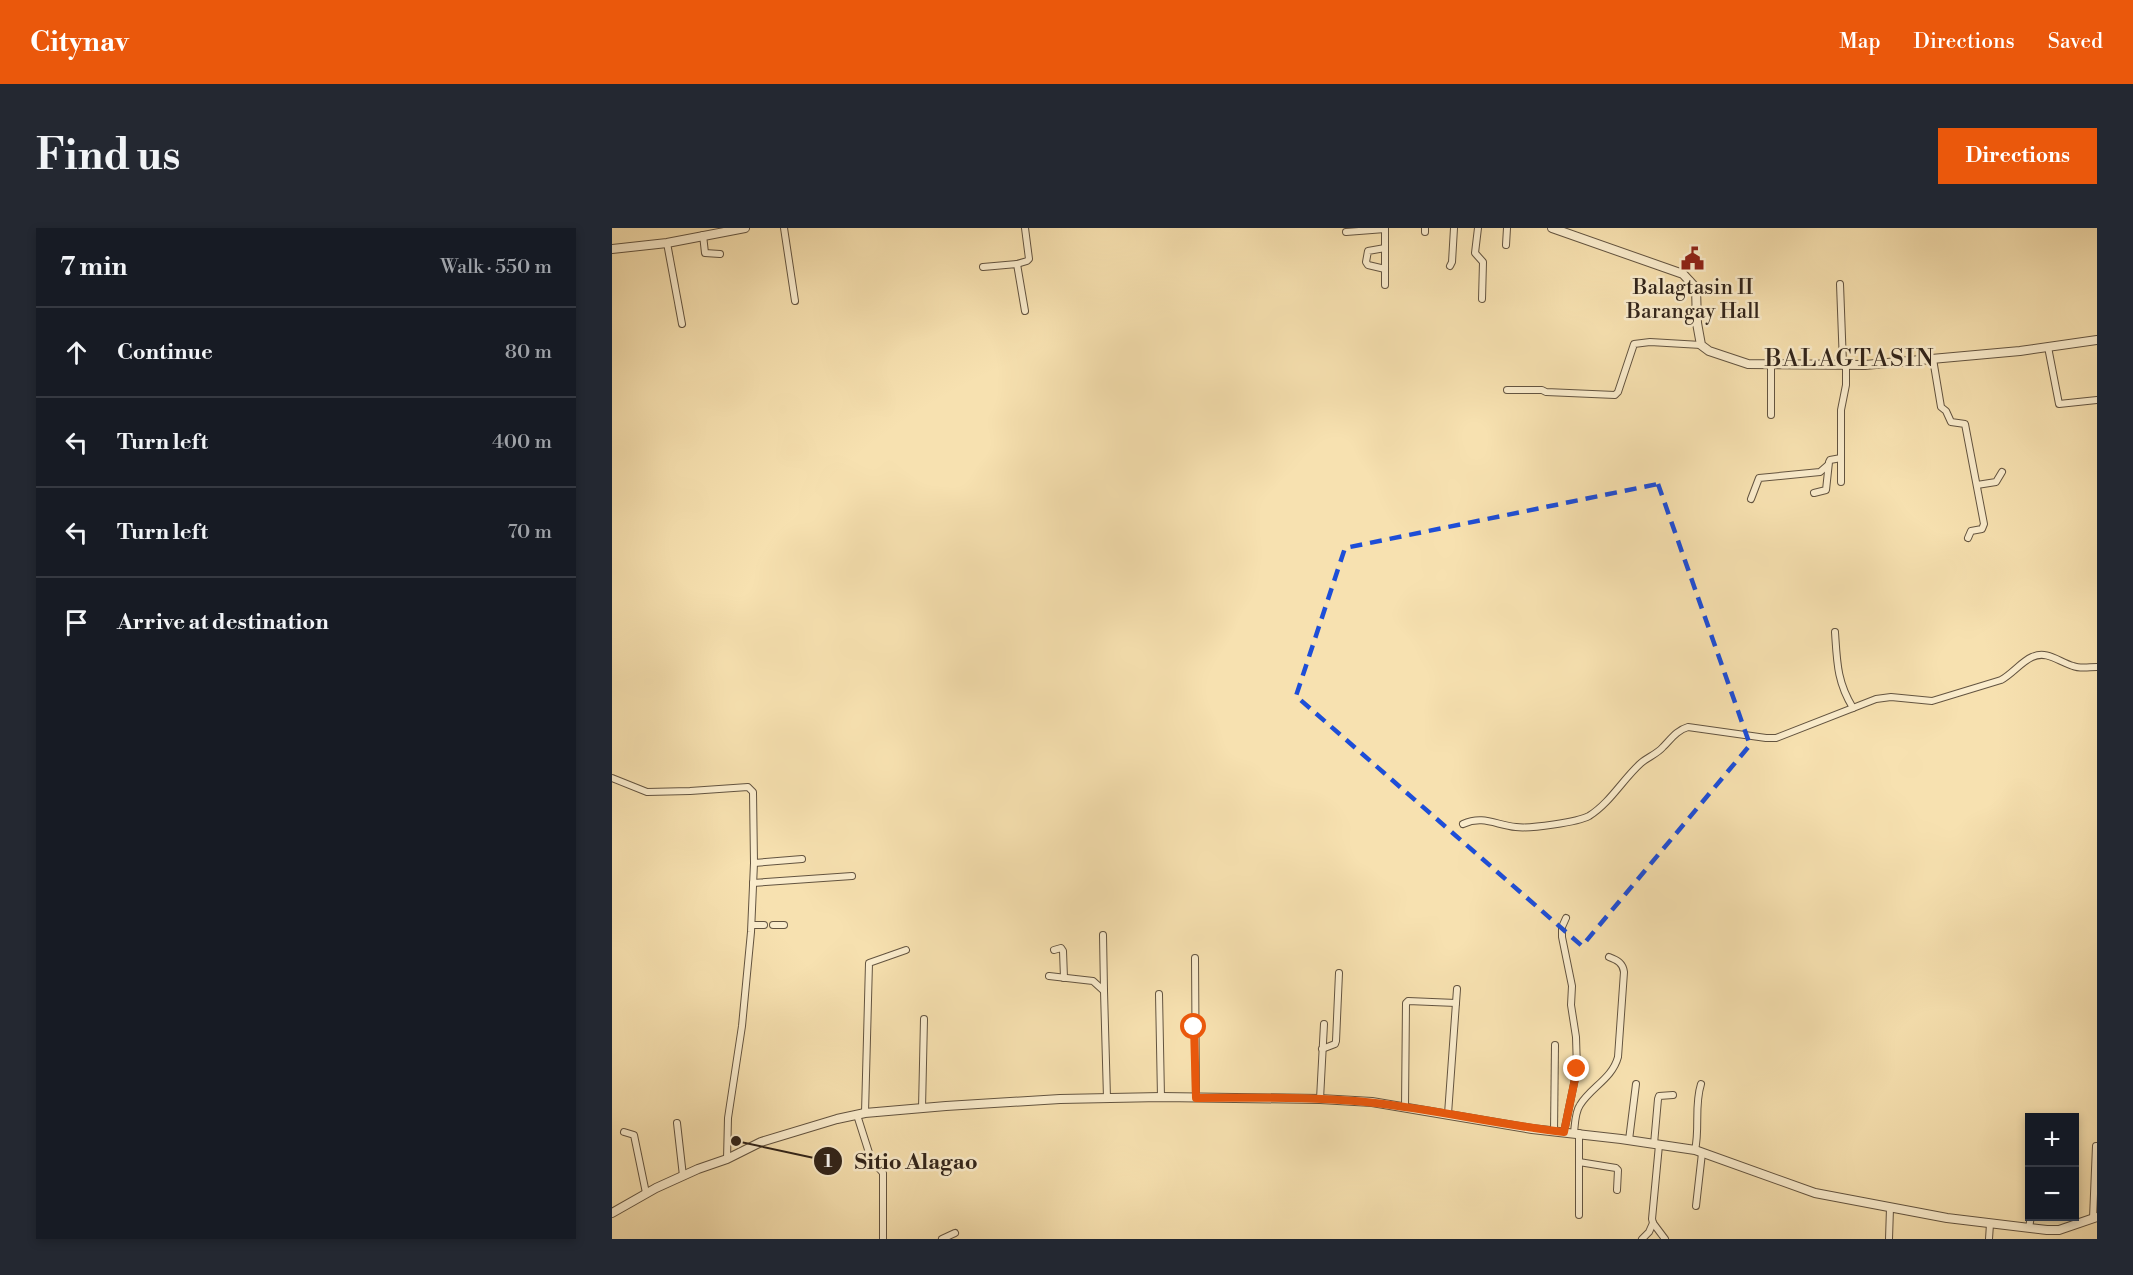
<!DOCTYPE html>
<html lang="en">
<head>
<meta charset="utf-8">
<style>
  body { margin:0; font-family:"Libre Bodoni",serif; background:#242831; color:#f1f3f6 }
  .controls { position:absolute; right:18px; bottom:18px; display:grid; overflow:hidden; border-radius:0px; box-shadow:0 3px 9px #0003 }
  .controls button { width:54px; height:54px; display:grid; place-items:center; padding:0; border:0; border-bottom:2px solid #363941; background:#171b24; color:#f1f3f6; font:30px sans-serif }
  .stop { position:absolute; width:18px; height:18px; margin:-14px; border:4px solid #ea580c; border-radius:50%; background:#fff }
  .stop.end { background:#ea580c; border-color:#fff; box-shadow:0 2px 6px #0008 }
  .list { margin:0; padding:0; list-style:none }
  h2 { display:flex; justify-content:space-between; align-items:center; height:78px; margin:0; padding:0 24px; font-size:26px }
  h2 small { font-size:20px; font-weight:400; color:#9ea1a6 }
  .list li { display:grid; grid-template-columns:39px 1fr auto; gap:18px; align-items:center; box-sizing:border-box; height:90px; padding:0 24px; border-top:2px solid #363941 }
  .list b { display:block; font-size:22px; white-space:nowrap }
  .list em { font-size:20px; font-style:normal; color:#9ea1a6 }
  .icon { flex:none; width:33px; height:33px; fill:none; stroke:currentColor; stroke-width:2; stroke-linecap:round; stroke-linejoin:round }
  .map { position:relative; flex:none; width:1485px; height:1011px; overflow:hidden; border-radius:0px }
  header { display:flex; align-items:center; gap:36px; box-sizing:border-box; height:84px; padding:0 30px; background:#ea580c; color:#fff }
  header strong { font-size:28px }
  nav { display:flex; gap:33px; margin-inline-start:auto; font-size:21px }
  .intro { display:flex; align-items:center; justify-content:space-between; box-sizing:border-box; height:144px; padding:0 36px }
  h1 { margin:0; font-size:42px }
  .button { padding:15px 27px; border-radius:0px; background:#ea580c; color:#fff; font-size:21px; font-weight:700 }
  main { display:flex; gap:36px; padding:0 36px }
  aside { flex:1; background:#171b24; border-radius:0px; box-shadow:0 3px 9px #0003 }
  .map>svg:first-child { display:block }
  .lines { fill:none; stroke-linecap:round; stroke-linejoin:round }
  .minor-casing { stroke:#635440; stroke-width:8 }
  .tertiary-casing { stroke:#635440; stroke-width:10 }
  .minor { stroke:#faeccc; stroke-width:6 }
  .tertiary { stroke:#faeccc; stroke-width:8 }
  .route { stroke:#ea580c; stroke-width:8 }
  .marked { fill:none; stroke:#1d4ed8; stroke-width:4.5; stroke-dasharray:12 8; stroke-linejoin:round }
  .labels { text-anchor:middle; stroke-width:5; stroke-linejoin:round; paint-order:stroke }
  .poi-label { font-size:21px; fill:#32251b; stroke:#faeccc }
  .quarter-label { font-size:24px; letter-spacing:1.5px; fill:#32251b; stroke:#faeccc }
  .leader { fill:none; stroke:#32251b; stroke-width:2 }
  .callout-dot { fill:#32251b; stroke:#faeccc; stroke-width:2 }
  .mark-label { font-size:18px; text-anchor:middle; font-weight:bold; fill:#fff }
  .callout-label { font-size:22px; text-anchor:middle; font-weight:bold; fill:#32251b; stroke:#faeccc; stroke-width:5; stroke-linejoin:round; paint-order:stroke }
</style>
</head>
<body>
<header>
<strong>Citynav</strong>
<nav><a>Map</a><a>Directions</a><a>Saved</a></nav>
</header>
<div class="intro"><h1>Find us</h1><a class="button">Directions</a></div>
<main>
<aside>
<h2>7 min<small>Walk · 550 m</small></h2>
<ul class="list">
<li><svg class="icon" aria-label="ahead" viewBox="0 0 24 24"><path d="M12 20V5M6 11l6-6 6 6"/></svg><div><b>Continue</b></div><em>80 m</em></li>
<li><svg class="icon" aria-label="left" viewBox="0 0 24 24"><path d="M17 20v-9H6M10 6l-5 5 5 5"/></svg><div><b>Turn left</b></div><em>400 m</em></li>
<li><svg class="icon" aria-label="left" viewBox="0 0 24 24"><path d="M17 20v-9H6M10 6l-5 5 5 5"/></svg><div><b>Turn left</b></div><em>70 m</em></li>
<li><svg class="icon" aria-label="arrive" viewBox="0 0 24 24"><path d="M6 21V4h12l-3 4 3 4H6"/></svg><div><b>Arrive at destination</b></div></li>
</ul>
</aside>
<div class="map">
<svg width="1485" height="1011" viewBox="0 0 1485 1011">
  <rect width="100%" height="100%" fill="#f7e1b0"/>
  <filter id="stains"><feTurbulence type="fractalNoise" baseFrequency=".00333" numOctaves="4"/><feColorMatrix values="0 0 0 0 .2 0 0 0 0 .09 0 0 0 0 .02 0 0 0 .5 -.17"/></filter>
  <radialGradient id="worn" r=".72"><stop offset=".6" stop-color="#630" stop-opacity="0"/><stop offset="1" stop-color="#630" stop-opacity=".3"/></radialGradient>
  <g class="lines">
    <defs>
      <g id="minor">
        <path d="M172,0L183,73"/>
        <path d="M773,0V57"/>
        <path d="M866,0L863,25L871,34L870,71"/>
        <path d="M734,4L773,1"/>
        <path d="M813,4V0"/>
        <path d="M91,7L93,25L108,26"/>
        <path d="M55,15L70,96"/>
        <path d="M894,17L895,0"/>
        <path d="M405,36L415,33L417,31L413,0"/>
        <path d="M838,38L840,34L842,0"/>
        <path d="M371,39L405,36L413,83"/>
        <path d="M773,41L756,37L754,34L756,23L773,20"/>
        <path d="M1228,56L1231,136"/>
        <path d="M1436,119L1447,176L1485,172"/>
        <path d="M1321,131L1329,179L1334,183L1339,194L1353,196L1372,296L1370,301L1359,303L1356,310"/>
        <path d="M895,162H930L934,164L1003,167L1006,164L1022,116L1038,114L1089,117"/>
        <path d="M1159,187V137"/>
        <path d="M1229,254V182L1234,157V137"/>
        <path d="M1365,257L1384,254L1390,244"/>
        <path d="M1202,265L1214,262L1217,234L1218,232L1229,230"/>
        <path d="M1139,271L1147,250L1208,244L1216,237"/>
        <path d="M1223,404C1225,434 1225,454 1241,480"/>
        <path d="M0,550L35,564L78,563L136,559L141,564L142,635L139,704L130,798L116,890L115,931"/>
        <path d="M851,596C871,587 884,597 904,599C918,601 966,594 977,588C998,575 1011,551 1029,535C1036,529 1045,526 1051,519C1059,511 1065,502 1076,499L1154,510H1164L1264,471L1279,469L1320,473L1389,452C1400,446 1409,434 1420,429C1435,422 1447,434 1461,438C1468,441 1477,439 1485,439"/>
        <path d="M142,635L190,631"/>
        <path d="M141,655L240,648"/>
        <path d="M140,697H152"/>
        <path d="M161,697H172"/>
        <path d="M491,707L492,762"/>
        <path d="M442,722L449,720L451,723L452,750"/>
        <path d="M583,730L584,870"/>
        <path d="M437,748L481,753L492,763L495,870"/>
        <path d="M547,766L549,869"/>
        <path d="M710,821L723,816L724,813L727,745"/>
        <path d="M708,871L712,796"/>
        <path d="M793,879L794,775L796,773L844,775"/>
        <path d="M310,880L312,791"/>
        <path d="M253,885L257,735L294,722"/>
        <path d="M836,886L845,761"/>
        <path d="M245,887L259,931L271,945V1011"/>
        <path d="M65,895L71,948"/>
        <path d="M942,903L943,817"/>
        <path d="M12,904L22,907L34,965"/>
        <path d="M952,904L965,841L964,809L959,777L960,758L950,709V699L954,690"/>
        <path d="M962,905C963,896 963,884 968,877C979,859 1000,851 1006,829L1012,744C1011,735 1005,732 997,729"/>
        <path d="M967,905V987"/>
        <path d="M1017,912L1024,856"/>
        <path d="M1042,916L1046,871L1047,868L1061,867"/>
        <path d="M1047,917L1040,991L1041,995L1053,1011"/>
        <path d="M1083,922C1088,900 1082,878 1089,856"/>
        <path d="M967,934L1004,940L1006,942L1005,962"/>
        <path d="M1084,978L1090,925"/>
        <path d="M1481,990L1484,918"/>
        <path d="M1417,1000L1419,988"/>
        <path d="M330,1011L343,1005"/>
        <path d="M1030,1011L1037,1004L1041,995"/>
        <path d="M1277,1011L1278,980"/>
        <path d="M1377,1011L1378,996"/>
      </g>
      <g id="tertiary">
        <path d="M940,0L1071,46L1084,60L1085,95L1089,117L1097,123L1136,136L1253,137L1408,123L1485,112"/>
        <path d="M0,21L55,15L133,0"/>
        <path d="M0,985L44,960L86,941L115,931L149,914L225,891L253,885L334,878L448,871L549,869L708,871L760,874L920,901L1009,911L1083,922L1203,965L1335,990L1435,1002H1447L1485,989"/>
      </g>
    </defs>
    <use href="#minor" class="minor-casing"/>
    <use href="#tertiary" class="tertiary-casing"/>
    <use href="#minor" class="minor"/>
    <use href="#tertiary" class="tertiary"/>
  </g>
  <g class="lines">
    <path class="route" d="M582,799L584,870C643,870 704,868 763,875C826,882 889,897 952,904L965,841"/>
  </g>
  <path class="marked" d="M1046,256L1138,517L970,718L684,468L733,320Z"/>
  <defs>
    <symbol id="civic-bare" viewBox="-9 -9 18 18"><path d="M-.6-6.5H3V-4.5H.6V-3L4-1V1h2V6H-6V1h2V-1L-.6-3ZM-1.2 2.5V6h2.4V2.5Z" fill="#8f2418" stroke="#faeccc" stroke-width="2.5" paint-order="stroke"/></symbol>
  </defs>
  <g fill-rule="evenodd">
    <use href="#civic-bare" x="1064" y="14" width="33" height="33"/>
  </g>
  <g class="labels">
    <g class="poi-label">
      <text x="1081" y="66">Balagtasin II<tspan x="1081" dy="24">Barangay Hall</tspan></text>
    </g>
    <g class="quarter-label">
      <text x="1238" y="138">BALAGTASIN</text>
    </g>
  </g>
  <path class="leader" d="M124 913L216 933"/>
  <g class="callout-dot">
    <circle cx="124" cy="913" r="6"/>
    <circle cx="216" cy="933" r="15"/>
  </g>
  <g class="mark-label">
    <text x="216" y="939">1</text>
  </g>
  <g class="callout-label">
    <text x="304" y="941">Sitio Alagao</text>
  </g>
  <rect width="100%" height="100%" filter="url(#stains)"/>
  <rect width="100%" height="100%" fill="url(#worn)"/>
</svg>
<div class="controls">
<button>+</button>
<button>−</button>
</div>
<div class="stop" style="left:582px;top:799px"></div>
<div class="stop end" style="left:965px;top:841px"></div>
</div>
</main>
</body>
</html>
